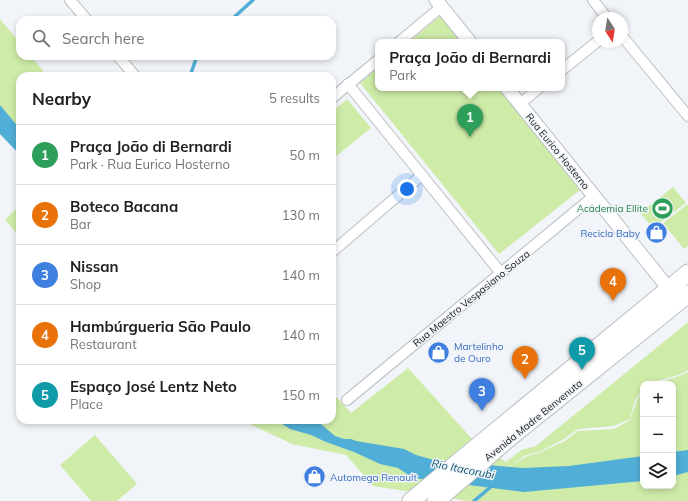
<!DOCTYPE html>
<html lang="en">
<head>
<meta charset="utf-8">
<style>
  body { margin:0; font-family:Mulish,sans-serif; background:#f2f2f2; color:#202124 }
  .controls { position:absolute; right:12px; bottom:12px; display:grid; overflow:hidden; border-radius:8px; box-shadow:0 2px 6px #0003 }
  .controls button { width:36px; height:36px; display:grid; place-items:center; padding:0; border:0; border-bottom:1px solid #e0e0e0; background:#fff; color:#202124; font:20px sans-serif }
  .compass { position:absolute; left:592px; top:12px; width:36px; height:36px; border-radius:50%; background:#fff; box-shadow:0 2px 6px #0003; rotate:168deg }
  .you { position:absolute; left:407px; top:189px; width:14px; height:14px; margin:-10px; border:3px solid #fff; border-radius:50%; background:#1a73e8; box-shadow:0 0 0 6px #1a73e833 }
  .badge { display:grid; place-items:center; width:26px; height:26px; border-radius:50%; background:#a66233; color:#fff; font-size:13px; font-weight:700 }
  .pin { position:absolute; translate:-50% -33px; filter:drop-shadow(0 1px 2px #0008) }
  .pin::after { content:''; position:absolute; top:21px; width:14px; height:12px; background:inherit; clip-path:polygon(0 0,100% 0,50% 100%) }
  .popup { position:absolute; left:375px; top:39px; width:190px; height:52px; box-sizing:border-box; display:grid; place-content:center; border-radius:8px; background:#fff; filter:drop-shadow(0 1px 3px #0005); font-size:13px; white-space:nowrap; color:#757577 }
  .popup b { font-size:15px; color:#202124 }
  .popup::after { content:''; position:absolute; left:50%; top:100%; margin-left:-8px; border:8px solid transparent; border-top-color:#fff }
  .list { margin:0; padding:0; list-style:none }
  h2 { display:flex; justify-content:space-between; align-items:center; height:52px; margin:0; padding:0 16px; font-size:17px }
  h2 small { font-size:13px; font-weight:400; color:#757577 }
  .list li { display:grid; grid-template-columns:26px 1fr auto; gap:12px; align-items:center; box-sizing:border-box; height:60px; padding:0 16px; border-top:1px solid #e0e0e0 }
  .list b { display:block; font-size:15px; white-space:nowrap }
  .list p { margin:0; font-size:13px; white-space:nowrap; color:#757577 }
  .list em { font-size:13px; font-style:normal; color:#757577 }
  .icon { flex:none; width:22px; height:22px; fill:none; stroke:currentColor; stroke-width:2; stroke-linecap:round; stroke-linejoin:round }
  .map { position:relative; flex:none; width:688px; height:501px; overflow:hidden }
  .search { position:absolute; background:#fff; box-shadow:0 2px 6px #0003; left:16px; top:16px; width:320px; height:44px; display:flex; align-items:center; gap:10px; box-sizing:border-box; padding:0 14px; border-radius:12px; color:#757577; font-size:15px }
  .panel { position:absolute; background:#fff; box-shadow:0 2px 6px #0003; left:16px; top:72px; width:320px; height:352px; border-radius:12px }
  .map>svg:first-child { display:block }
  .green { fill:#ceeca8 }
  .water { fill:#51aed6 }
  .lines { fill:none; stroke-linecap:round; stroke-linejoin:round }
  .stream { stroke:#51aed6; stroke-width:3.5 }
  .minor-casing { stroke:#bdc0c4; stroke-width:12 }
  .tertiary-casing { stroke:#bdc0c4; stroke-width:15 }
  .primary-casing { stroke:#bdc0c4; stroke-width:19 }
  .minor { stroke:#fff; stroke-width:10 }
  .tertiary { stroke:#fff; stroke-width:13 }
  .primary { stroke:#fff; stroke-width:17 }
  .labels { text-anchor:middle; stroke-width:3; stroke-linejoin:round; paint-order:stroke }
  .street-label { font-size:10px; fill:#191a1b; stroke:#f1f4f8 }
  .leisure-label { font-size:10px; fill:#27864d; stroke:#f1f4f8; text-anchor:end }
  .shop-label { font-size:10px; fill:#366cbe; stroke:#f1f4f8; text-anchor:start }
  .water-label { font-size:11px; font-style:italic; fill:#0a5773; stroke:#f1f4f8 }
</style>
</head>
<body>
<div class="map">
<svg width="688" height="501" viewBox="0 0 688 501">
  <rect width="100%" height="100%" fill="#f1f4f8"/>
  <g class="green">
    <path d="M440,16L461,42H409Z"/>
    <path d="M0,19L20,43V56H31L47,76H20V152L0,129Z"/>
    <path d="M378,68V88H498L580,190L499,254L360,83Z"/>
    <path d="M347,99L371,128L334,158L332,155V112Z"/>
    <path d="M673,187L686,203L653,228L640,213Z"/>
    <path d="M688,204V246L684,249L663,223Z"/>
    <path d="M16,209L20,214V237L5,220Z"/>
    <path d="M688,322V370L681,374L647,384H643V389L635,400L630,419L614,426L578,429L564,439L541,451L524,456L510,467L525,457L541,452L565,441L578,431L614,429L630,420L637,400L643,392V486H673V384H654L682,375L688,372V501H468L432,495L425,501H417L425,494L373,486L346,455L292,444L241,420H332V392L351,413L408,368L473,440L506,462L521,450L536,446Z"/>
    <path d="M95,435L137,484L117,501H91L60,465Z"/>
  </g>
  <g class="water">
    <path d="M0,105L20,129V155L0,134Z"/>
    <path d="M276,420H316L335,436L344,439H351L356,441L404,449L416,455L434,460L522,468L569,466L643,456V481L524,492L413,478L398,468L380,464L354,452L326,442L311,435L290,429Z"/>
    <path d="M688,450V472L673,476V452Z"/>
  </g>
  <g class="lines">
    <g class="stream">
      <path d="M231,20L253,0"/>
      <path d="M190,76L197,56"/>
      <path d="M474,501L493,485"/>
    </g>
    <defs>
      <g id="minor">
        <path d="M70,0L87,20"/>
        <path d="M593,0L607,18"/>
        <path d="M622,36L688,116"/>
        <path d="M399,42L441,7"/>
        <path d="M118,56L135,76"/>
        <path d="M562,70L598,41"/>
        <path d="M348,84L501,273"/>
        <path d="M332,98L378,60"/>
        <path d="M520,104L539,88"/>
        <path d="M332,252L422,175"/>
        <path d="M347,400L594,196"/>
      </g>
      <g id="tertiary">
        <path d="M436,0L470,42"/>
        <path d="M507,88L669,289"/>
      </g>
      <g id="primary">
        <path d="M411,501L688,273"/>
        <path d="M436,501L509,438L688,294"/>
      </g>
    </defs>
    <use href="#minor" class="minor-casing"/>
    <use href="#tertiary" class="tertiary-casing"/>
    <use href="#primary" class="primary-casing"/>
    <use href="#minor" class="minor"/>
    <use href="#tertiary" class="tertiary"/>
    <use href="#primary" class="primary"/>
  </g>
  <defs>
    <symbol id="stadium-disc" viewBox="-11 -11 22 22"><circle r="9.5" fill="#2e9e5b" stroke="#f1f4f8"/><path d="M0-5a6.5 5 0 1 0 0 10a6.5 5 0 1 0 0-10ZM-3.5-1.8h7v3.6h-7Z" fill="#fff"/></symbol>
    <symbol id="shop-disc" viewBox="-11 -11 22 22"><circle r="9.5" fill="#3f7fe0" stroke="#f1f4f8"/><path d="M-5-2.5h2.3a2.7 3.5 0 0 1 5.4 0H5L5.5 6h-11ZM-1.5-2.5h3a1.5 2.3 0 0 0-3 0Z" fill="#fff"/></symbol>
  </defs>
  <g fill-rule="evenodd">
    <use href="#stadium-disc" x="650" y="196" width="25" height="25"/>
    <use href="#shop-disc" x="644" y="220" width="25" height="25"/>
    <use href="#shop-disc" x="426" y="340" width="25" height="25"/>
    <use href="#shop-disc" x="302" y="464" width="25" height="25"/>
  </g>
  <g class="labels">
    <g class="street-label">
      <text transform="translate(558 151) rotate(51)" y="4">Rua Eurico Hosterno</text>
      <text transform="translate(471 298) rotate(-39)" y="4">Rua Maestro Vespasiano Souza</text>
      <text transform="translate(533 420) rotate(-39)" y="4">Avenida Madre Benvenuta</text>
    </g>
    <g class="leisure-label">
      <text x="648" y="212">Academia Ellite</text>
    </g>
    <g class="shop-label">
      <text x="640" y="237" text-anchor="end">Recicla Baby</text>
      <text x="454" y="350">Martelinho<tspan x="454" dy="12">de Ouro</tspan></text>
      <text x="330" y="481">Automega Renault</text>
    </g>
    <g class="water-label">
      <text transform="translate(463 469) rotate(11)" y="4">Rio Itacorubi</text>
    </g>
  </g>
</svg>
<div class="controls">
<button>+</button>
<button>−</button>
<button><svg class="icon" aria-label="layers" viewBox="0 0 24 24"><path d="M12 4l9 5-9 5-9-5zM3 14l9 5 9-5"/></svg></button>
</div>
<svg class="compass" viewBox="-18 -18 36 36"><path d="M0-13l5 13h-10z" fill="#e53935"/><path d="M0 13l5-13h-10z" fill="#757577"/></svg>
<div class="you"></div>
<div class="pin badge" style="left:470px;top:137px;background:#2e9e5b">1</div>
<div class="popup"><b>Praça João di Bernardi</b>Park</div>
<div class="pin badge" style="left:525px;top:379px;background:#e8710a">2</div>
<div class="pin badge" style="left:482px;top:411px;background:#3f7fe0">3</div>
<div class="pin badge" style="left:613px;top:301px;background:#e8710a">4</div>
<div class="pin badge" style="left:582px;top:370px;background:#0f9aa8">5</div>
<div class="search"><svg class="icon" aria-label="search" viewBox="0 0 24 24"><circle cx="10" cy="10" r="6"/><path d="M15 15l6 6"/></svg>Search here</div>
<section class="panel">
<h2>Nearby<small>5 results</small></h2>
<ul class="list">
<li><span class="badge" style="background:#2e9e5b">1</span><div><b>Praça João di Bernardi</b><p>Park · Rua Eurico Hosterno</p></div><em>50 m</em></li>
<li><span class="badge" style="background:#e8710a">2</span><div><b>Boteco Bacana</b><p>Bar</p></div><em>130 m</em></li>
<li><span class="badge" style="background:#3f7fe0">3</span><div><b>Nissan</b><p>Shop</p></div><em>140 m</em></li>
<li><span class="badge" style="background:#e8710a">4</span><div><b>Hambúrgueria São Paulo</b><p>Restaurant</p></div><em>140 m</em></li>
<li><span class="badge" style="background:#0f9aa8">5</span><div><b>Espaço José Lentz Neto</b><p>Place</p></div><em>150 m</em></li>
</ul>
</section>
</div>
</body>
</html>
